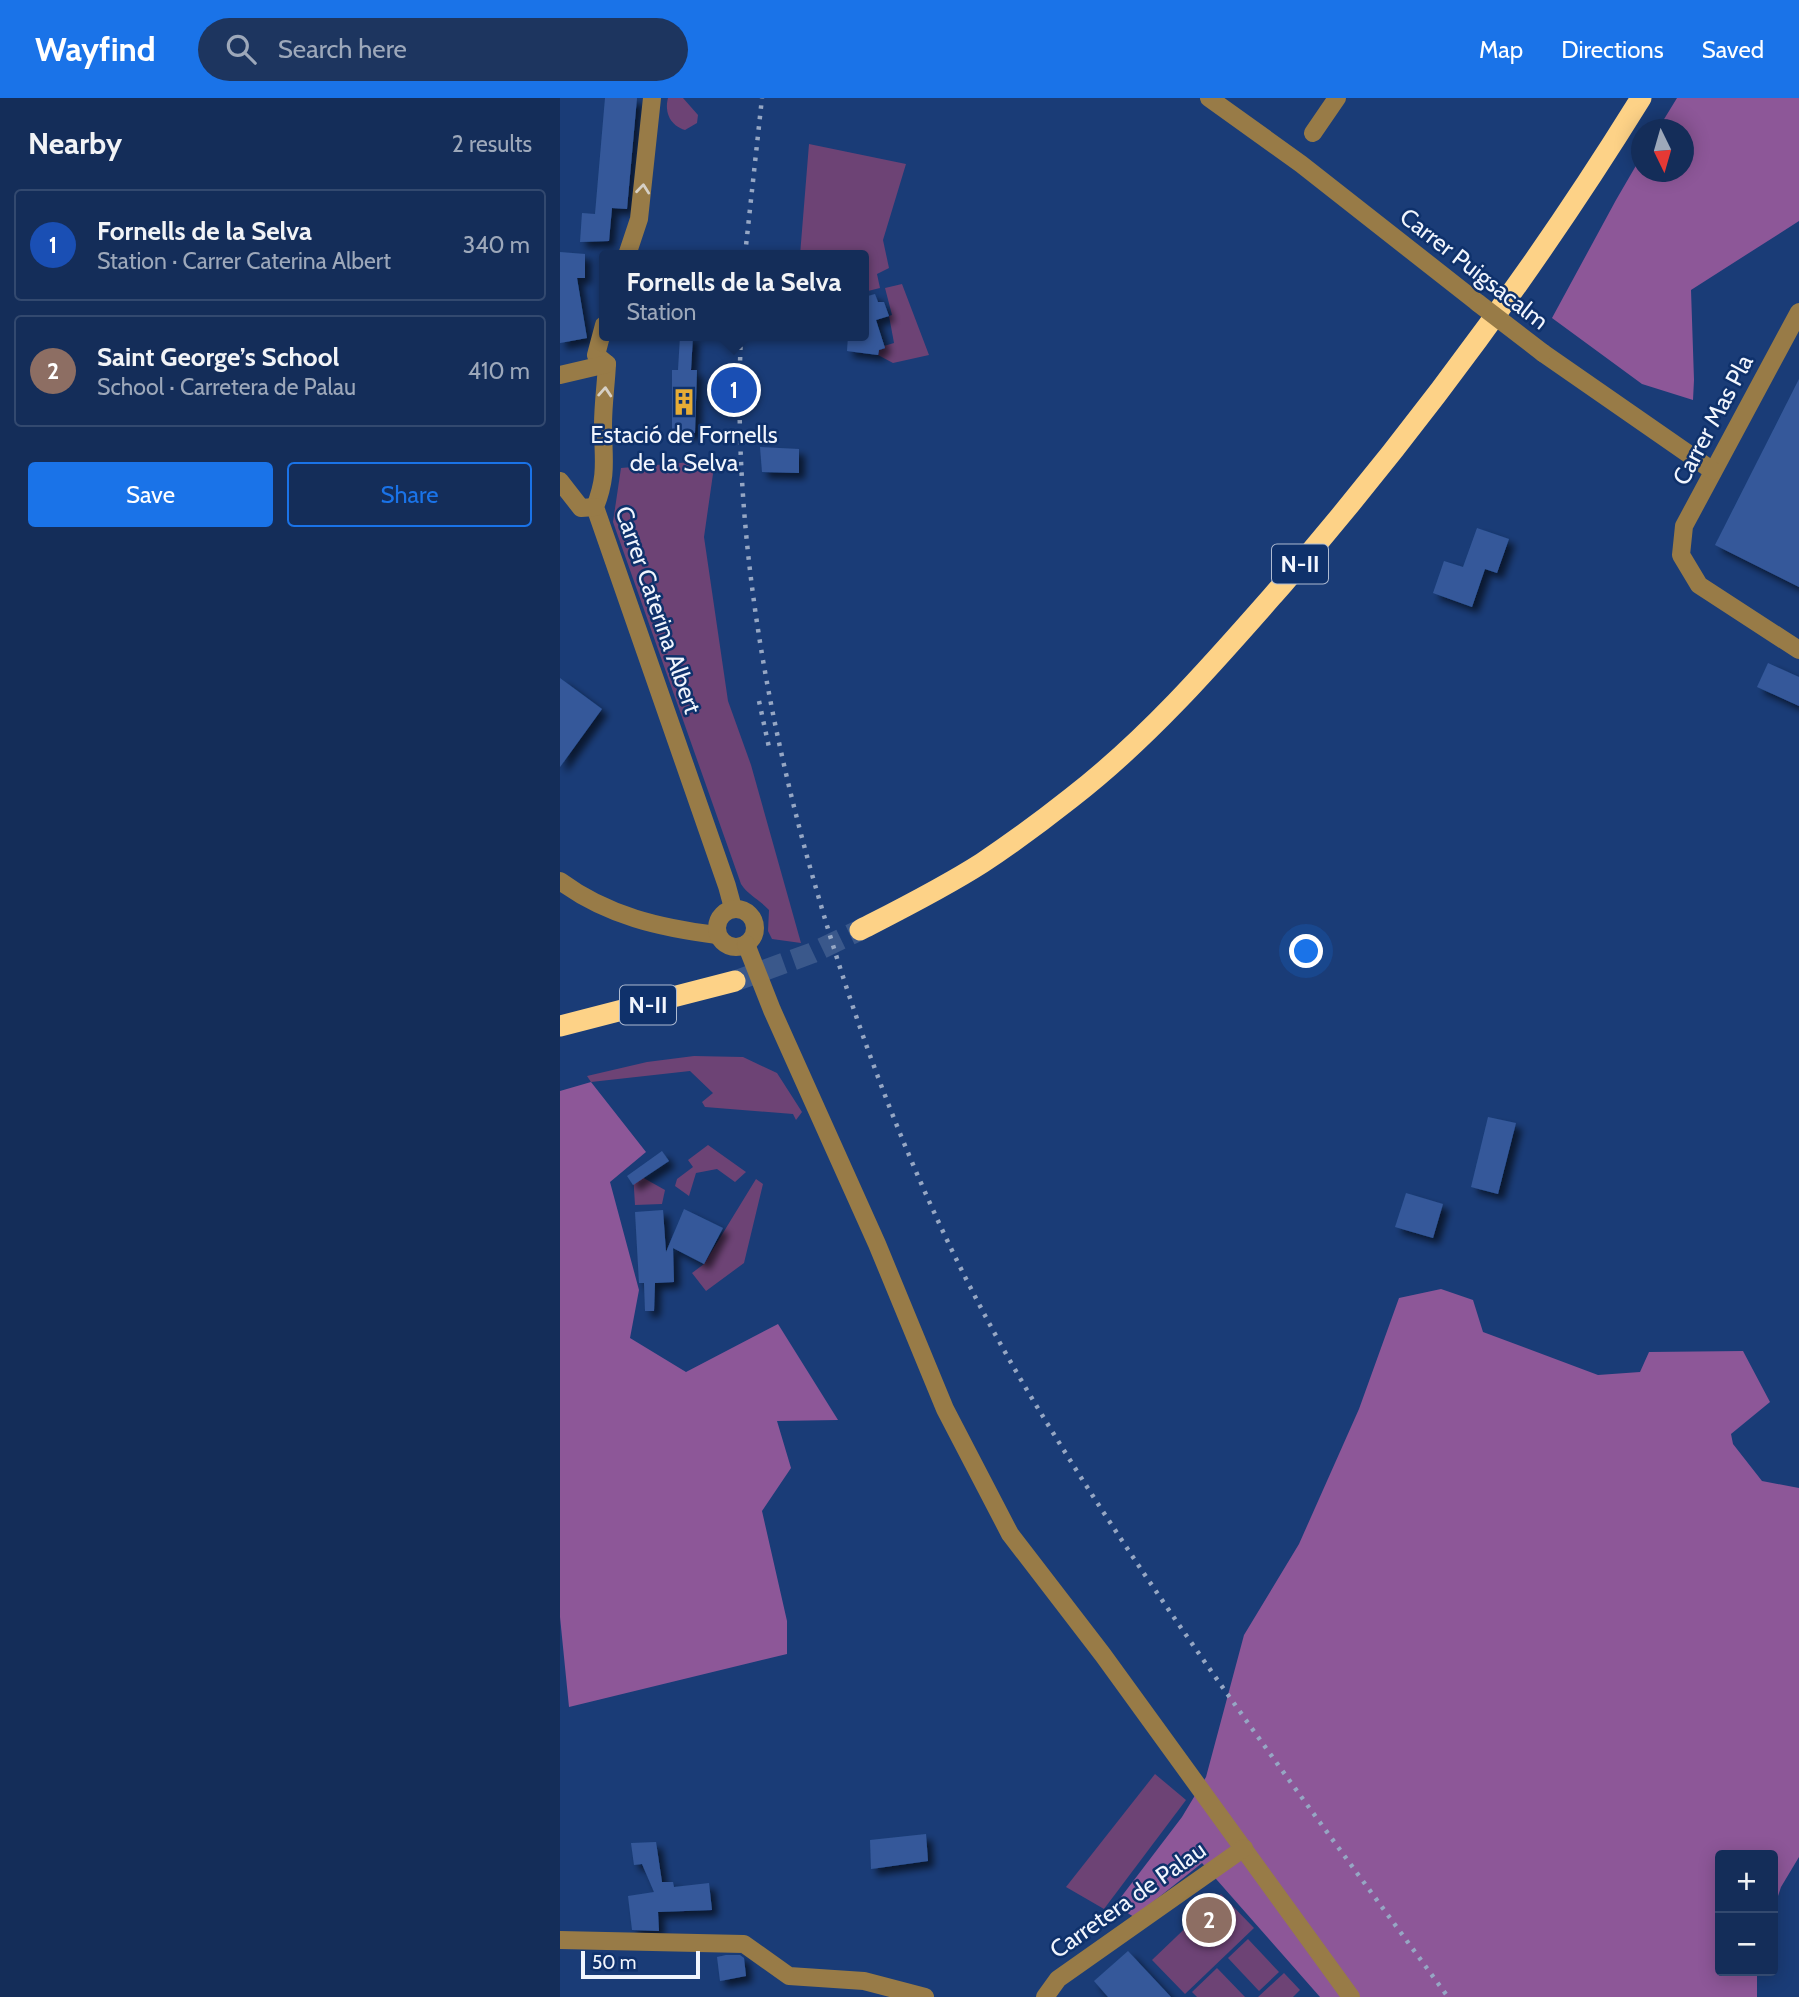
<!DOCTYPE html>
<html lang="en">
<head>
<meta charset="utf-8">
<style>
  body { margin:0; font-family:Cabin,sans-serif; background:#1d355f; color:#f1f3f6 }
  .controls { position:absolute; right:21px; bottom:21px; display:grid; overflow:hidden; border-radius:7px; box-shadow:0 4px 18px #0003 }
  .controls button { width:63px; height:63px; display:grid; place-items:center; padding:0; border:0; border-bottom:2px solid #33496f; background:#142d59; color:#f1f3f6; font:35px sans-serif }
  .compass { position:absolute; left:1071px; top:21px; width:63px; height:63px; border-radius:50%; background:#142d59; box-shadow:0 4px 18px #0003; rotate:175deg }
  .scale { position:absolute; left:21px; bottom:18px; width:119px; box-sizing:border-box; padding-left:7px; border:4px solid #f1f5fd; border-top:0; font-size:19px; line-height:24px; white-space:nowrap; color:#f1f5fd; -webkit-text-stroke:5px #0f316b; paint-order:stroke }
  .you { position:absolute; left:747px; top:854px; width:24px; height:24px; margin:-18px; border:5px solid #fff; border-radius:50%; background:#1a73e8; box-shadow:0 0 0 10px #1a73e833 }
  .badge { display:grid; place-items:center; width:46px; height:46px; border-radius:50%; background:#1a73e8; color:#fff; font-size:23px; font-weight:700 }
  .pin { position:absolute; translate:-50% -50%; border:4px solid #fff; box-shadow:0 2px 7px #0006 }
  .popup { position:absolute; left:39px; top:152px; width:270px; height:91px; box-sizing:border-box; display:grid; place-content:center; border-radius:7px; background:#142d59; filter:drop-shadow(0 2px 5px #0005); font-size:23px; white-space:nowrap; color:#9da8ba }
  .popup b { font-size:26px; color:#f1f3f6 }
  .popup::after { content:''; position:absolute; left:50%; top:100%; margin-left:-14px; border:14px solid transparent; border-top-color:#142d59 }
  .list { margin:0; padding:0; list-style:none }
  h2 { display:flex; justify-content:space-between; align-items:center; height:91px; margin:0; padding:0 28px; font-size:30px }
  h2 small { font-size:23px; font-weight:400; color:#9da8ba }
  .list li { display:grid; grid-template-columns:46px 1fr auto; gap:21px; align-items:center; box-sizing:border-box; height:112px; margin:0 14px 14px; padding:0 14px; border:2px solid #33496f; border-radius:7px }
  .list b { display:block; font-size:26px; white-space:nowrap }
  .list p { margin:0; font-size:23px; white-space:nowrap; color:#9da8ba }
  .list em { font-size:23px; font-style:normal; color:#9da8ba }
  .actions { display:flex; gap:14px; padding:21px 28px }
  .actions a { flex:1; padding:16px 0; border:2px solid #1a73e8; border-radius:7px; text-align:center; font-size:24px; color:#1a73e8 }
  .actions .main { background:#1a73e8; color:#fff }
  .icon { flex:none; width:38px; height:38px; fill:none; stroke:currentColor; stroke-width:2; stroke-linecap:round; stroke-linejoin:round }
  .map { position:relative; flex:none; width:1239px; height:1899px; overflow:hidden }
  header { display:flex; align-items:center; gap:42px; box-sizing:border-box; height:98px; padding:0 35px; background:#1a73e8; color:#fff }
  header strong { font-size:33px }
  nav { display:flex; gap:38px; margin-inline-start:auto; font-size:24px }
  .search { width:490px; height:63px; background:#1d355f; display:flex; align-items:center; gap:18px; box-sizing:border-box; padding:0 24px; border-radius:38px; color:#9da8ba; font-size:26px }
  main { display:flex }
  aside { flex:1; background:#142d59 }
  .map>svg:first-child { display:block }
  .green { fill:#6d4375 }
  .forest { fill:#8d5798 }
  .building { fill:#34599a; filter:url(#shadow) }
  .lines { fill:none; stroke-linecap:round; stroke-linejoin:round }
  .highway-tunnel { stroke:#3a588b; stroke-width:21; stroke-dasharray:21 10; stroke-linecap:butt }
  .minor { stroke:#987b47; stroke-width:18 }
  .highway { stroke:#fdd287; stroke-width:21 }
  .rail { stroke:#96a7c4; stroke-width:4.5; stroke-dasharray:3.5 7; stroke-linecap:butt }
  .minor-bridge { stroke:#987b47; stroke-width:18 }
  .oneway { stroke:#d6d0c6 }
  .labels { text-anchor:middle; stroke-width:5; stroke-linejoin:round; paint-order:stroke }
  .shield { fill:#0f316b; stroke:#adbad1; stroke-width:2 }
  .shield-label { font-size:23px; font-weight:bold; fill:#f1f5fd }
  .street-label { font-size:24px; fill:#f1f5fd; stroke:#0f316b }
  .poi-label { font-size:24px; fill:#f1f5fd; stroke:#0f316b }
</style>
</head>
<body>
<header>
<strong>Wayfind</strong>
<div class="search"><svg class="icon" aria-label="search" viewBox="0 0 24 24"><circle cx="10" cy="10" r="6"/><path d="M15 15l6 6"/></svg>Search here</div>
<nav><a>Map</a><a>Directions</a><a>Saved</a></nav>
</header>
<main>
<aside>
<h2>Nearby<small>2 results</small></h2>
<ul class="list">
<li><span class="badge" style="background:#1a4fb4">1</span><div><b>Fornells de la Selva</b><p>Station · Carrer Caterina Albert</p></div><em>340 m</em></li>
<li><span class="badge" style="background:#8d6e63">2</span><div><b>Saint George’s School</b><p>School · Carretera de Palau</p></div><em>410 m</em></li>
</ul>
<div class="actions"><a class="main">Save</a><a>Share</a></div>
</aside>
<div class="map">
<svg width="1239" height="1899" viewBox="0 0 1239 1899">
  <defs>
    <filter id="shadow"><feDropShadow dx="6" dy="6" stdDeviation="3.5" flood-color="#0009"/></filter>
  </defs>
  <rect width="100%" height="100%" fill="#1a3c77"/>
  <g class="green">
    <path d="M108,0H123L138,17L137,25L125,32C111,28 104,15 108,0Z"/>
    <path d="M249,46L346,66L323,142L329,170L317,176L320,190L304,194V157H240Z"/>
    <path d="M342,186L369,257L333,265L318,257L319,252L325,250L324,248L334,245L329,218L332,217L325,190Z"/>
    <path d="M155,362L144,439L168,603L191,667L241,845L212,841L208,833L209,812C200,802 188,797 181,786L53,424L61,370Z"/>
    <path d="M134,958L183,959L217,975L242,1014L236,1022L233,1016L145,1009L142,1004L153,995L130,973L31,984L27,978L87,964Z"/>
    <path d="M148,1047L186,1074L175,1084L157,1071L136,1075L129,1098L115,1088L117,1081L133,1069L128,1062Z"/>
    <path d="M73,1074L105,1092L102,1106L75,1107Z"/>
    <path d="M196,1081L203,1086L184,1165L146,1193L132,1175L144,1166Z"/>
    <path d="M595,1676L626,1702L544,1811L506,1789Z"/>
    <path d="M661,1796L694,1830L625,1896L592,1862Z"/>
    <path d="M688,1841L719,1874L699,1893L668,1860Z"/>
    <path d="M657,1870L685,1899H637L632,1894Z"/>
    <path d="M724,1875L740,1892L733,1899H698Z"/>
  </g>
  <g class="forest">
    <path d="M1117,0H1239V123L1131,192L1134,282L1133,302L1082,286L992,220L1056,102L1081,59L1082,74H1124V32L1098,31Z"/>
    <path d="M31,984L86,1054L50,1084L79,1192L70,1240L126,1274L218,1226L278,1322L217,1323L231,1370L202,1413L227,1523V1556L9,1609L0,1519V993Z"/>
    <path d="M881,1191L913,1202L923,1234L1038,1277L1080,1274L1089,1254L1183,1253L1210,1304L1171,1336L1173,1346L1202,1383L1239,1390V1759L1221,1789L1213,1813V1757H1160V1873H1197V1899H760L642,1765L574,1819L555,1807L622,1719L646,1679L684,1537L739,1446L799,1311L839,1200Z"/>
  </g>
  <g class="building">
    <path d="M45,0H77L67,111L52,110L49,143L20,144L22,115L35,116Z"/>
    <path d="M0,154L25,156V180H17L27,240L0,245Z"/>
    <path d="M306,192L308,198L315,196L318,204H324L329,218L316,222L325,250L319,252L318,257L287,253L288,238H304V193Z"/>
    <path d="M120,238H133L131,272H137L135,335L112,336V272H118Z"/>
    <path d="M1239,281V489L1155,447Z"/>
    <path d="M200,349L239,351V375L202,374Z"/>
    <path d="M917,430L949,441L937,475L925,471L912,509L873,495L884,463L903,469Z"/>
    <path d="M1208,565L1239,579V608L1197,589Z"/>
    <path d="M0,580L42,611L0,669Z"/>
    <path d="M928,1019L956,1025L938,1096L911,1089Z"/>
    <path d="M102,1053L109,1063L73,1087L67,1078Z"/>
    <path d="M846,1095L883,1106L873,1140L835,1129Z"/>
    <path d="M124,1111L163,1130L144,1166L113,1150L114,1184L95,1185L94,1213H85L84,1185H79L75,1114L103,1112L106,1154Z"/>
    <path d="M366,1736L368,1763L311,1771L310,1742Z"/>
    <path d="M96,1744L102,1784H113L114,1789L149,1785L152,1812L98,1814L99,1833L72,1832L68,1798L94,1794L82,1766L74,1767L71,1745Z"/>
    <path d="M568,1853L611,1899H548L534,1883Z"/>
    <path d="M166,1857H180L184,1860L186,1878L160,1883L157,1859Z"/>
  </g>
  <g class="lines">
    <path class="highway-tunnel" d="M175,883L252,855L300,832"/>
    <g class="minor">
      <path d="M649,0L741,66L918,205"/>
      <path d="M753,35L777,0"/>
      <path d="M67,157L79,121L92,0"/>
      <path d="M1239,214L1124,428L1121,457L1139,487L1239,552"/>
      <path d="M44,227L36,257L47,266C46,286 43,307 43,327C43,361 48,376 35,409L167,788L173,810"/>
      <path d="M983,255L1153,373"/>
      <path d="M0,277L47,266"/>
      <path d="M0,383L21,410L35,409"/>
      <path d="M0,783C47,818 101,830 157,837"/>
      <circle cx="176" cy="830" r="19"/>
      <path d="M186,846L212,912L317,1146L385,1311L450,1436L543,1557L791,1899"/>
      <path d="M0,1842L184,1846L229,1878L304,1883L365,1899"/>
      <path d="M485,1899L498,1881L684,1750"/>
    </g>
    <g class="highway">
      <path d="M300,832C341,811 383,790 422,765C452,745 482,723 511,700C590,639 657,561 723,486C855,333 975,171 1081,0"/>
      <path d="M0,928L175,883"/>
    </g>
    <g class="rail">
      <path d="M185,157L202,0"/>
      <path d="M181,238C172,429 206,621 260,804C310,976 378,1144 470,1297C596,1507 744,1702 888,1899"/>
      <path d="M199,603L210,654"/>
    </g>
    <path class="minor-bridge" d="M918,205L983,255"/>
  </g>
  <defs><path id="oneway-chevron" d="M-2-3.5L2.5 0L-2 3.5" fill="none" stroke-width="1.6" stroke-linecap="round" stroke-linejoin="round" transform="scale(1.75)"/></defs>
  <g class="oneway">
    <use href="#oneway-chevron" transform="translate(83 91) rotate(-84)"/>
    <use href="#oneway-chevron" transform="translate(45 294) rotate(-86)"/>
  </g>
  <defs>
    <symbol id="building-bare" viewBox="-9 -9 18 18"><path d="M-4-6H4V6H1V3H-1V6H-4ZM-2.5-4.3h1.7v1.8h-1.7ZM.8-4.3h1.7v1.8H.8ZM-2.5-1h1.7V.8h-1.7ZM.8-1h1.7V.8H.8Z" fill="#e6ac36" stroke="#0f316b" stroke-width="2.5" paint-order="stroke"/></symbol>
  </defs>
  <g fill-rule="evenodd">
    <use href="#building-bare" x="105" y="285" width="38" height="38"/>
  </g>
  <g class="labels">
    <g class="shield">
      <rect x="712" y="446.5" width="56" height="39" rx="5"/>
      <rect x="60" y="887.5" width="56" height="39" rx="5"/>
    </g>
    <g class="shield-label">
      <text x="740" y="474">N-II</text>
      <text x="88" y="915">N-II</text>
    </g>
    <g class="street-label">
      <text transform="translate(914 171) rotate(38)" y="8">Carrer Puigsacalm</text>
      <text transform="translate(1153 322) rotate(-62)" y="8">Carrer Mas Pla</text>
      <text transform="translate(98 512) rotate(71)" y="8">Carrer Caterina Albert</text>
      <text transform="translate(568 1802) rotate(-35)" y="8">Carretera de Palau</text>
    </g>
    <g class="poi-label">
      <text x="124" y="345">Estació de Fornells<tspan x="124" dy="28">de la Selva</tspan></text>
    </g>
  </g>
</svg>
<div class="controls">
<button>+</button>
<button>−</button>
</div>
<svg class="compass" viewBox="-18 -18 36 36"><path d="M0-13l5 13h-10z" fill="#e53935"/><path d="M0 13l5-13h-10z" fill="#9da8ba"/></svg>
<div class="scale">50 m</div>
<div class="you"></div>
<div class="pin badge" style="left:174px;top:292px;background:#1a4fb4">1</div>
<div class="popup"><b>Fornells de la Selva</b>Station</div>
<div class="pin badge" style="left:649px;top:1822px;background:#8d6e63">2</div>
</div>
</main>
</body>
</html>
